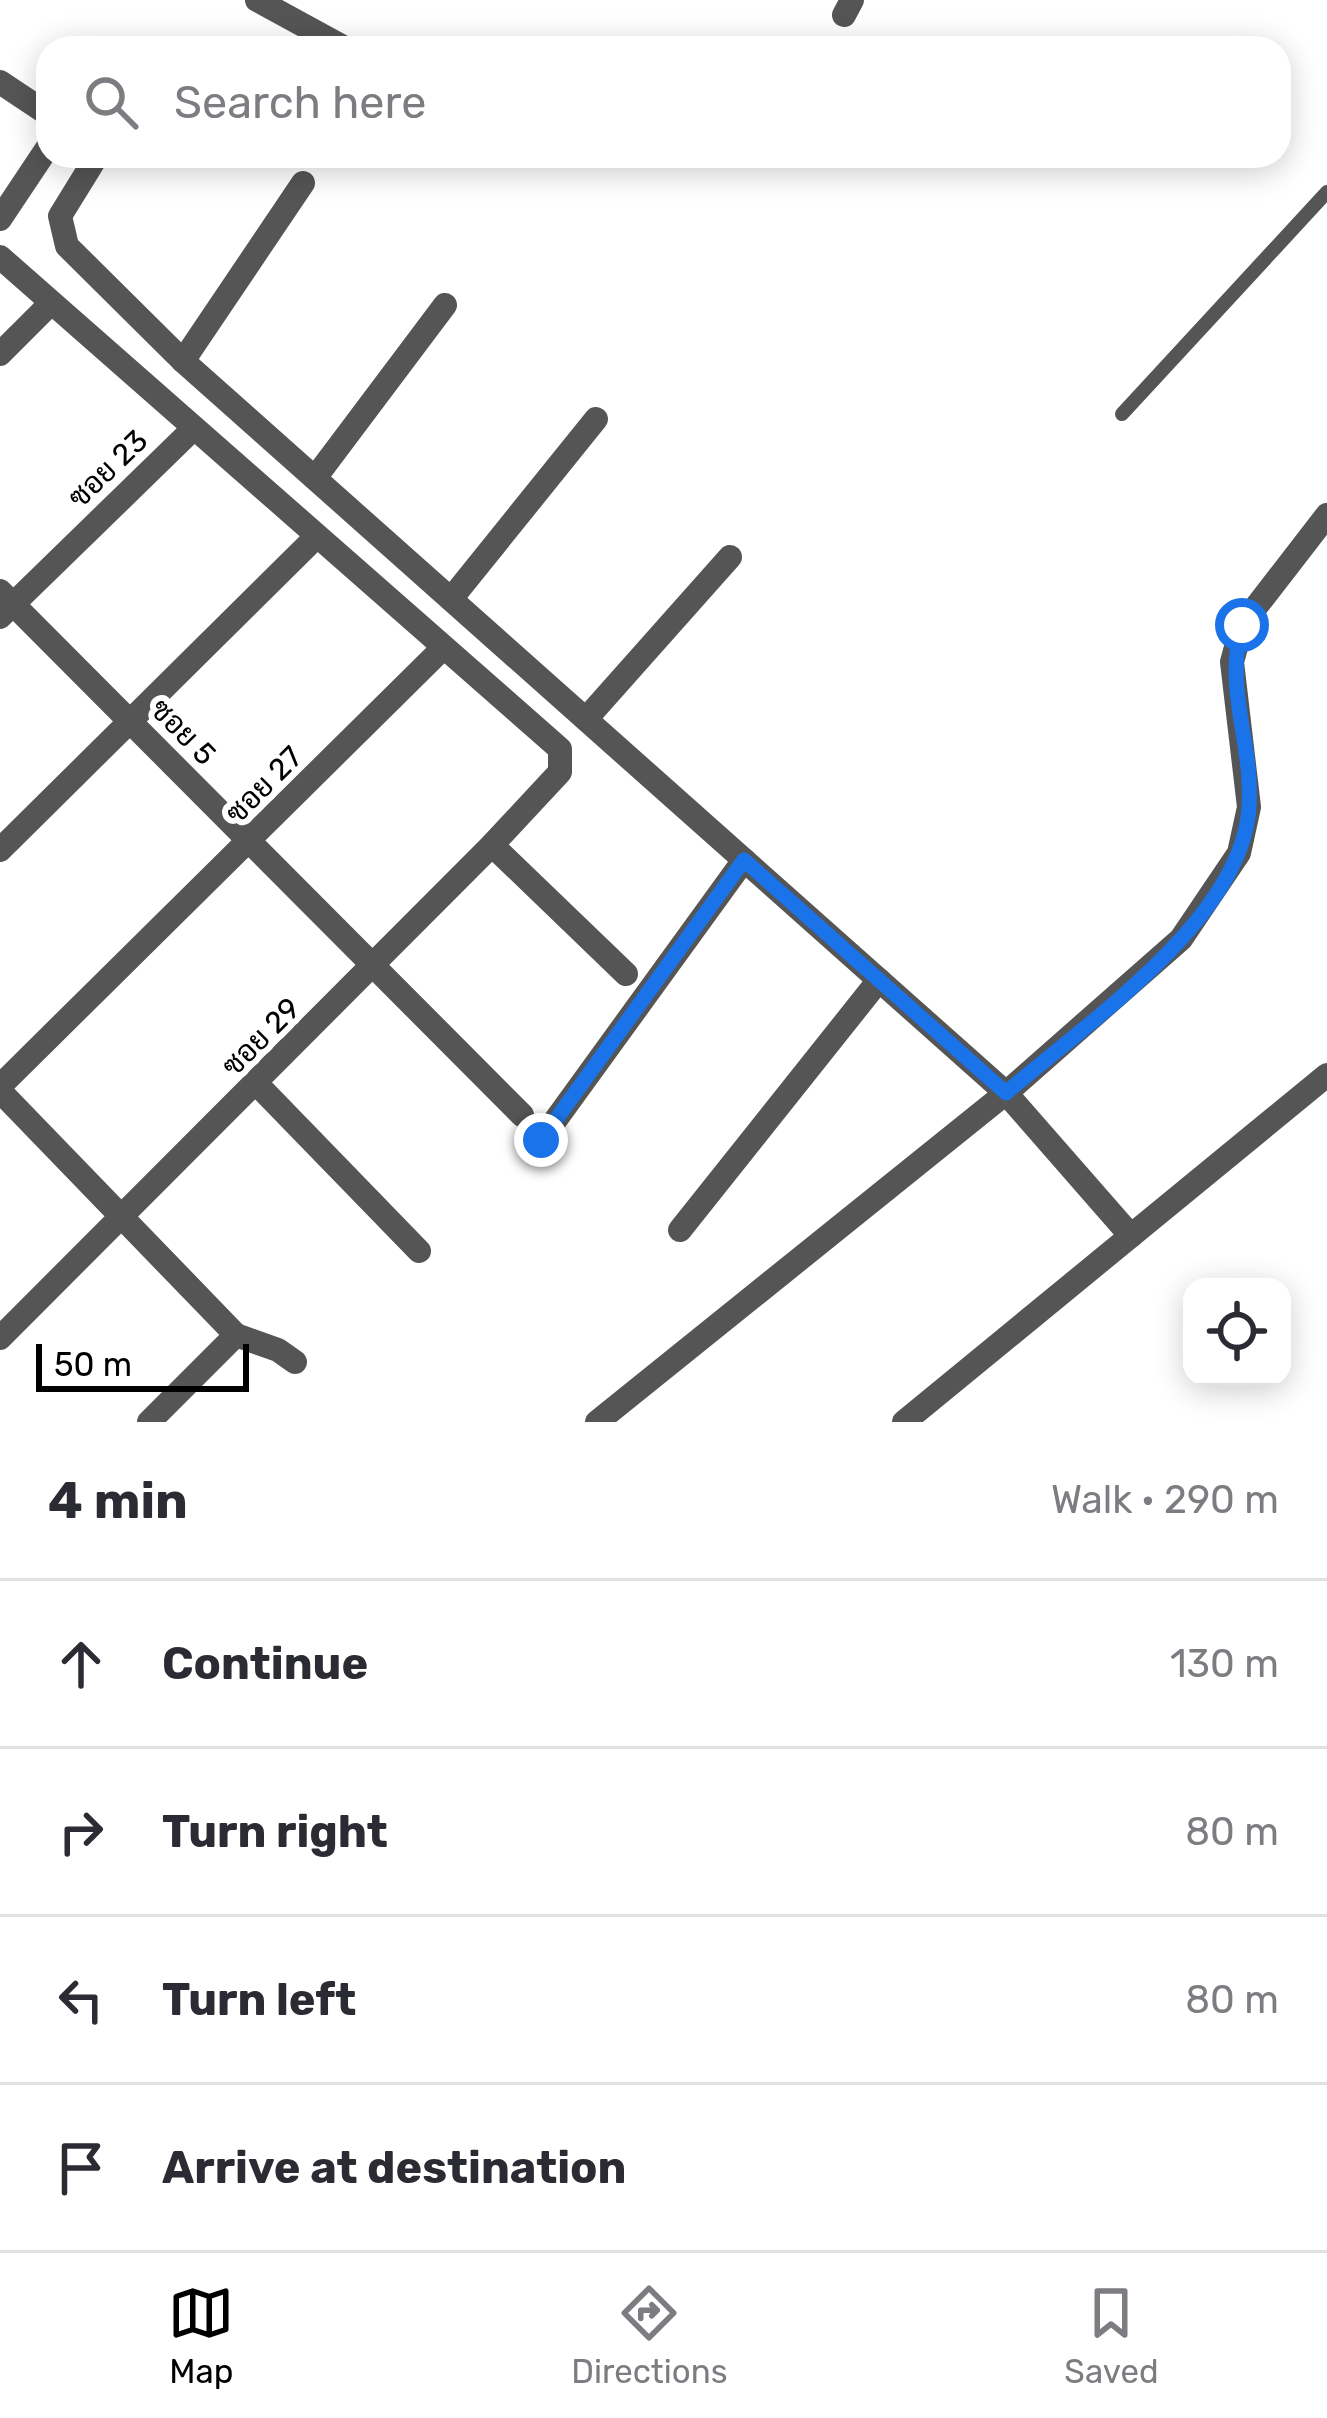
<!DOCTYPE html>
<html lang="en">
<head>
<meta charset="utf-8">
<style>
  body { margin:0; font-family:Rubik,Sarabun,sans-serif; background:#f2f2f3; color:#2b2b33 }
  .controls { position:absolute; right:36px; bottom:36px; display:grid; overflow:hidden; border-radius:24px; box-shadow:0 6px 30px #0003 }
  .controls button { width:108px; height:108px; display:grid; place-items:center; padding:0; border:0; border-bottom:3px solid #e1e1e2; background:#fff; color:#2b2b33; font:60px sans-serif }
  .scale { position:absolute; left:36px; bottom:30px; width:213px; box-sizing:border-box; padding-left:12px; border:6px solid #000; border-top:0; font-size:33px; line-height:42px; white-space:nowrap; color:#000; -webkit-text-stroke:9px #fff; paint-order:stroke }
  .stop { position:absolute; width:36px; height:36px; margin:-27px; border:9px solid #1a73e8; border-radius:50%; background:#fff }
  .stop.end { background:#1a73e8; border-color:#fff; box-shadow:0 3px 12px #0008 }
  .list { margin:0; padding:0; list-style:none }
  h2 { display:flex; justify-content:space-between; align-items:center; height:156px; margin:0; padding:0 48px; font-size:51px }
  h2 small { font-size:39px; font-weight:400; color:#7c7c81 }
  .list li { display:grid; grid-template-columns:78px 1fr auto; gap:36px; align-items:center; box-sizing:border-box; height:168px; padding:0 48px; border-top:3px solid #e1e1e2 }
  .list b { display:block; font-size:45px; white-space:nowrap }
  .list em { font-size:39px; font-style:normal; color:#7c7c81 }
  .icon { flex:none; width:66px; height:66px; fill:none; stroke:currentColor; stroke-width:2; stroke-linecap:round; stroke-linejoin:round }
  .map { position:relative; flex:none; width:1327px; height:1422px; overflow:hidden }
  .search { position:absolute; background:#fff; box-shadow:0 6px 30px #0003; left:36px; right:36px; top:36px; height:132px; display:flex; align-items:center; gap:30px; box-sizing:border-box; padding:0 42px; border-radius:36px; color:#7c7c81; font-size:45px }
  .sheet { height:828px; background:#fff }
  nav { display:flex; justify-content:space-around; align-items:center; box-sizing:border-box; height:168px; border-top:3px solid #e1e1e2; background:#fff; font-size:33px; color:#7c7c81 }
  nav a { display:grid; justify-items:center; gap:6px }
  nav .on { color:#000 }
  .map>svg:first-child { display:block }
  .lines { fill:none; stroke-linecap:round; stroke-linejoin:round }
  .lane { stroke:#555; stroke-width:14 }
  .street { stroke:#555; stroke-width:24 }
  .route { stroke:#1a73e8; stroke-width:15 }
  .labels { text-anchor:middle; stroke-width:12; stroke-linejoin:round; paint-order:stroke }
  .street-label { font-size:30px; fill:#000; stroke:#fff }
</style>
</head>
<body>
<div class="map">
<svg width="1327" height="1422" viewBox="0 0 1327 1422">
  <rect width="100%" height="100%" fill="#fff"/>
  <g class="lines">
    <path class="lane" d="M1122,414L1327,192"/>
    <g class="street">
      <path d="M257,0L345,48"/>
      <path d="M844,15L852,0"/>
      <path d="M0,82L48,114"/>
      <path d="M97,156L60,216L67,246L183,361L1006,1093L1131,1236"/>
      <path d="M0,219L48,147"/>
      <path d="M0,257L560,749V772L492,845L0,1338"/>
      <path d="M0,354L51,303"/>
      <path d="M183,361L303,183"/>
      <path d="M315,478L445,305"/>
      <path d="M0,591L522,1115"/>
      <path d="M451,599L596,419"/>
      <path d="M0,617L193,429"/>
      <path d="M586,719L730,557"/>
      <path d="M492,845L626,974"/>
      <path d="M0,850L315,538"/>
      <path d="M257,1084L419,1251"/>
      <path d="M0,1086L441,650"/>
      <path d="M0,1091L236,1335"/>
      <path d="M541,1140L744,860"/>
      <path d="M680,1230L879,980"/>
      <path d="M236,1335L278,1350L295,1362"/>
      <path d="M149,1422L236,1335"/>
      <path d="M597,1422L1006,1093L1181,939L1239,853L1249,807L1232,662L1242,625L1327,515"/>
      <path d="M904,1422L1327,1075"/>
    </g>
  </g>
  <g class="lines">
    <path class="route" d="M541,1140L744,860L1006,1093C1085,1024 1244,918 1249,806C1253,741 1224,691 1242,625"/>
  </g>
  <g class="labels">
    <g class="street-label">
      <text transform="translate(108 469) rotate(-44)" y="10">ซอย 23</text>
      <text transform="translate(183 732) rotate(46)" y="10">ซอย 5</text>
      <text transform="translate(264 785) rotate(-45)" y="10">ซอย 27</text>
      <text transform="translate(261 1037) rotate(-45)" y="10">ซอย 29</text>
    </g>
  </g>
</svg>
<div class="controls">
<button><svg class="icon" aria-label="locate" viewBox="0 0 24 24"><circle cx="12" cy="12" r="6"/><path d="M12 2v4M12 18v4M2 12h4M18 12h4"/></svg></button>
</div>
<div class="scale">50 m</div>
<div class="stop" style="left:1242px;top:625px"></div>
<div class="stop end" style="left:541px;top:1140px"></div>
<div class="search"><svg class="icon" aria-label="search" viewBox="0 0 24 24"><circle cx="10" cy="10" r="6"/><path d="M15 15l6 6"/></svg>Search here</div>
</div>
<section class="sheet">
<h2>4 min<small>Walk · 290 m</small></h2>
<ul class="list">
<li><svg class="icon" aria-label="ahead" viewBox="0 0 24 24"><path d="M12 20V5M6 11l6-6 6 6"/></svg><div><b>Continue</b></div><em>130 m</em></li>
<li><svg class="icon" aria-label="right" viewBox="0 0 24 24"><path d="M7 20v-9h11M14 6l5 5-5 5"/></svg><div><b>Turn right</b></div><em>80 m</em></li>
<li><svg class="icon" aria-label="left" viewBox="0 0 24 24"><path d="M17 20v-9H6M10 6l-5 5 5 5"/></svg><div><b>Turn left</b></div><em>80 m</em></li>
<li><svg class="icon" aria-label="arrive" viewBox="0 0 24 24"><path d="M6 21V4h12l-3 4 3 4H6"/></svg><div><b>Arrive at destination</b></div></li>
</ul>
</section>
<nav>
<a class="on"><svg class="icon" aria-label="map" viewBox="0 0 24 24"><path d="M3 6l6-2 6 2 6-2v14l-6 2-6-2-6 2zM9 4v14M15 6v14"/></svg>Map</a>
<a><svg class="icon" aria-label="directions" viewBox="0 0 24 24"><path d="M12 3l9 9-9 9-9-9zM9 14v-3h6M13 9l2 2-2 2"/></svg>Directions</a>
<a><svg class="icon" aria-label="saved" viewBox="0 0 24 24"><path d="M7 4h10v16l-5-4-5 4z"/></svg>Saved</a>
</nav>
</body>
</html>
